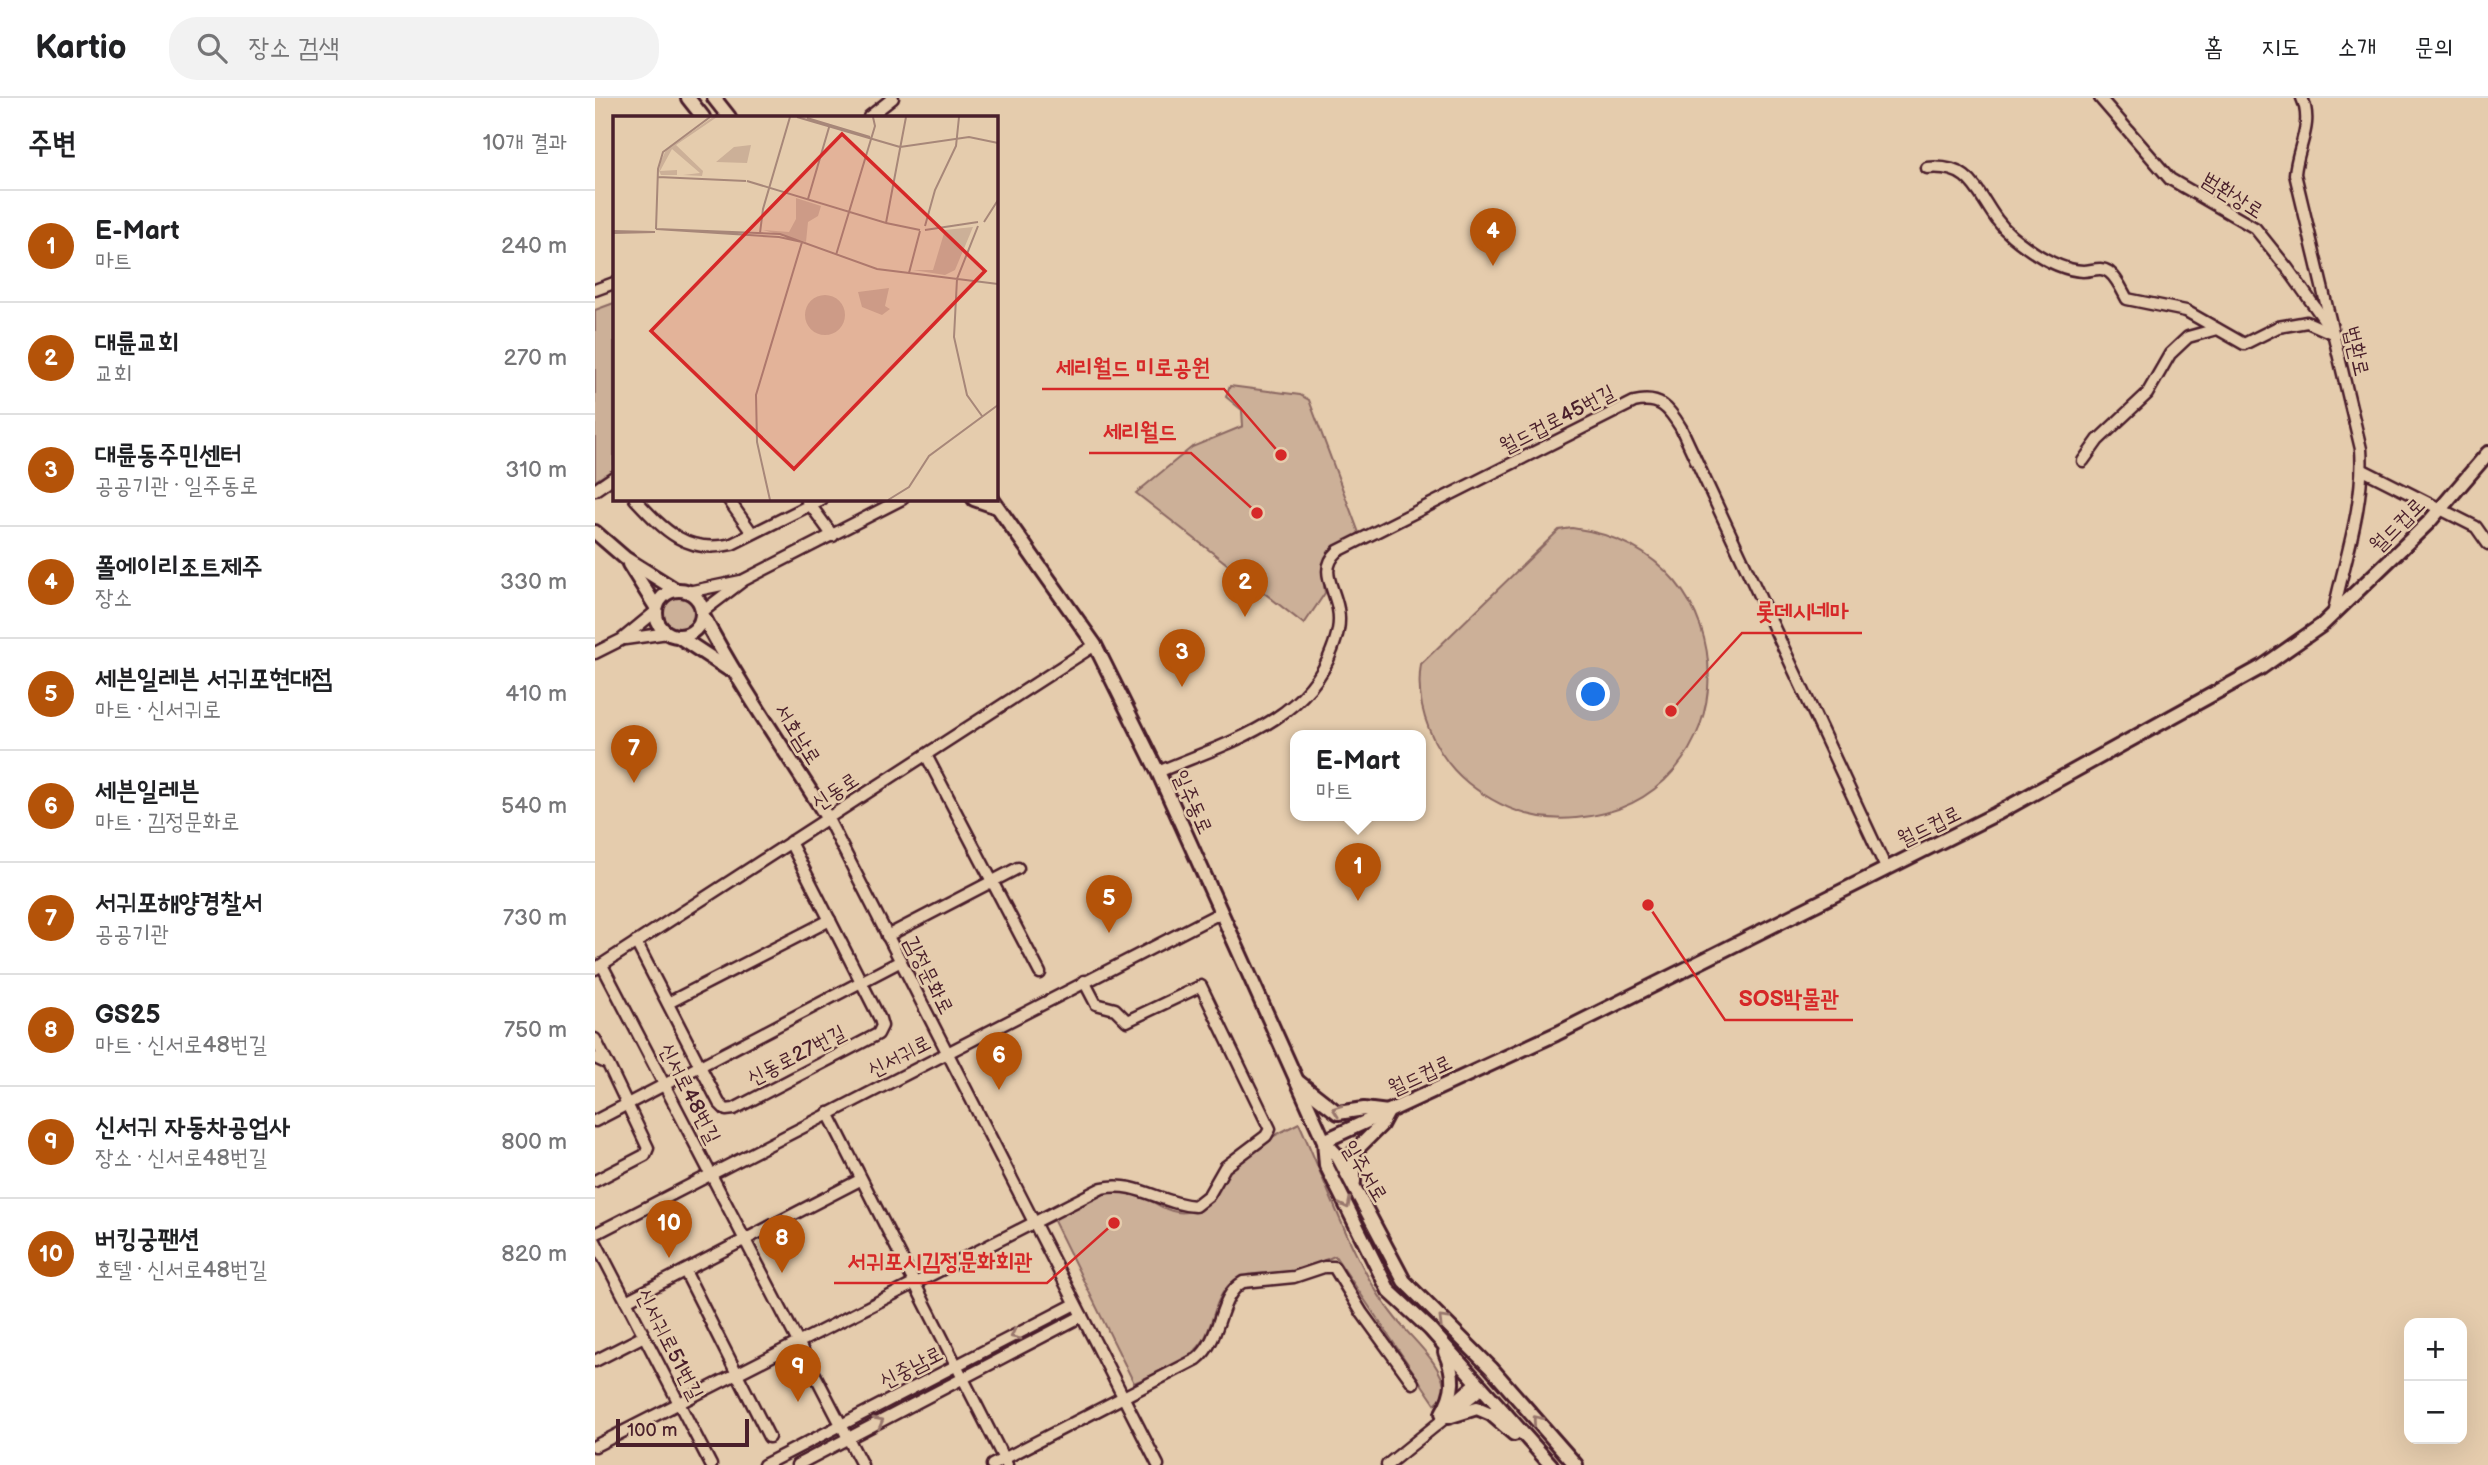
<!DOCTYPE html>
<html lang="ko">
<head>
<meta charset="utf-8">
<style>
  body { margin:0; font-family:"Balsamiq Sans","Poor Story",sans-serif; background:#f2f2f2; color:#202124 }
  .controls { position:absolute; right:21px; bottom:21px; display:grid; overflow:hidden; border-radius:14px; box-shadow:0 7px 28px #0002 }
  .controls button { width:63px; height:63px; display:grid; place-items:center; padding:0; border:0; border-bottom:2px solid #e0e0e0; background:#fff; color:#202124; font:35px sans-serif }
  .scale { position:absolute; left:21px; bottom:18px; width:133px; box-sizing:border-box; padding-left:7px; border:4px solid #4a1f2b; border-top:0; font-size:19px; line-height:24px; white-space:nowrap; color:#4a1f2b; -webkit-text-stroke:5px #e5ccad; paint-order:stroke }
  .you { position:absolute; left:999px; top:597px; width:24px; height:24px; margin:-18px; border:5px solid #fff; border-radius:50%; background:#1a73e8; box-shadow:0 0 0 10px #1a73e833 }
  .badge { display:grid; place-items:center; width:46px; height:46px; border-radius:50%; background:#b45309; color:#fff; font-size:23px; font-weight:700 }
  .pin { position:absolute; translate:-50% -58px; filter:drop-shadow(0 2px 4px #0008) }
  .pin::after { content:''; position:absolute; top:37px; width:24px; height:21px; background:inherit; clip-path:polygon(0 0,100% 0,50% 100%) }
  .popup { position:absolute; left:695px; top:632px; width:136px; height:91px; box-sizing:border-box; display:grid; place-content:center; border-radius:14px; background:#fff; filter:drop-shadow(0 2px 5px #0005); font-size:23px; white-space:nowrap; color:#757577 }
  .popup b { font-size:26px; color:#202124 }
  .popup::after { content:''; position:absolute; left:50%; top:100%; margin-left:-14px; border:14px solid transparent; border-top-color:#fff }
  .list { margin:0; padding:0; list-style:none }
  h2 { display:flex; justify-content:space-between; align-items:center; height:91px; margin:0; padding:0 28px; font-size:30px }
  h2 small { font-size:23px; font-weight:400; color:#757577 }
  .list li { display:grid; grid-template-columns:46px 1fr auto; gap:21px; align-items:center; box-sizing:border-box; height:112px; padding:0 28px; border-top:2px solid #e0e0e0 }
  .list b { display:block; font-size:26px; white-space:nowrap }
  .list p { margin:0; font-size:23px; white-space:nowrap; color:#757577 }
  .list em { font-size:23px; font-style:normal; color:#757577 }
  .icon { flex:none; width:38px; height:38px; fill:none; stroke:currentColor; stroke-width:2; stroke-linecap:round; stroke-linejoin:round }
  .map { position:relative; flex:none; width:1893px; height:1367px; overflow:hidden }
  header { display:flex; align-items:center; gap:42px; box-sizing:border-box; height:98px; padding:0 35px; background:#fff; border-bottom:2px solid #e0e0e0 }
  header strong { font-size:33px }
  nav { display:flex; gap:38px; margin-inline-start:auto; font-size:24px }
  .search { width:490px; height:63px; background:#f2f2f2; display:flex; align-items:center; gap:18px; box-sizing:border-box; padding:0 24px; border-radius:28px; color:#757577; font-size:26px }
  main { display:flex }
  aside { flex:1; background:#fff }
  .map>svg:first-child { display:block }
  .green { fill:#ccb098; stroke:#8b6862; stroke-width:2 }
  .lines { fill:none; stroke-linecap:round; stroke-linejoin:round }
  .minor-casing { stroke:#4a1f2b; stroke-width:15 }
  .major-casing { stroke:#4a1f2b; stroke-width:18 }
  .minor { stroke:#e5ccad; stroke-width:10 }
  .major { stroke:#e5ccad; stroke-width:12 }
  .oneway { stroke:#98766c }
  .labels { text-anchor:middle; stroke-width:5; stroke-linejoin:round; paint-order:stroke }
  .street-label { font-size:21px; fill:#4a1f2b; stroke:#e5ccad }
  .inset-road { fill:none; stroke:#a78779; stroke-width:2 }
  .view { fill:#d62828; fill-opacity:0.15; stroke:#d62828; stroke-width:3.5 }
  .inset-edge { fill:none; stroke:#4a1f2b; stroke-width:3.5 }
  .leader { fill:none; stroke:#d62828; stroke-width:2.5 }
  .callout-dot { fill:#d62828; stroke:#e5ccad; stroke-width:2.5 }
  .callout-label { font-size:23px; text-anchor:middle; font-weight:bold; fill:#d62828; stroke:#e5ccad; stroke-width:5; stroke-linejoin:round; paint-order:stroke }
</style>
</head>
<body>
<header>
<strong>Kartio</strong>
<div class="search"><svg class="icon" aria-label="search" viewBox="0 0 24 24"><circle cx="10" cy="10" r="6"/><path d="M15 15l6 6"/></svg>장소 검색</div>
<nav><a>홈</a><a>지도</a><a>소개</a><a>문의</a></nav>
</header>
<main>
<aside>
<h2>주변<small>10개 결과</small></h2>
<ul class="list">
<li><span class="badge">1</span><div><b>E-Mart</b><p>마트</p></div><em>240 m</em></li>
<li><span class="badge">2</span><div><b>대륜교회</b><p>교회</p></div><em>270 m</em></li>
<li><span class="badge">3</span><div><b>대륜동주민센터</b><p>공공기관 · 일주동로</p></div><em>310 m</em></li>
<li><span class="badge">4</span><div><b>폴에이리조트제주</b><p>장소</p></div><em>330 m</em></li>
<li><span class="badge">5</span><div><b>세븐일레븐 서귀포현대점</b><p>마트 · 신서귀로</p></div><em>410 m</em></li>
<li><span class="badge">6</span><div><b>세븐일레븐</b><p>마트 · 김정문화로</p></div><em>540 m</em></li>
<li><span class="badge">7</span><div><b>서귀포해양경찰서</b><p>공공기관</p></div><em>730 m</em></li>
<li><span class="badge">8</span><div><b>GS25</b><p>마트 · 신서로48번길</p></div><em>750 m</em></li>
<li><span class="badge">9</span><div><b>신서귀 자동차공업사</b><p>장소 · 신서로48번길</p></div><em>800 m</em></li>
<li><span class="badge">10</span><div><b>버킹궁팬션</b><p>호텔 · 신서로48번길</p></div><em>820 m</em></li>
</ul>
</aside>
<div class="map">
<svg width="1893" height="1367" viewBox="0 0 1893 1367">
  <rect width="100%" height="100%" fill="#e5ccad"/>
  <filter id="ink" filterUnits="userSpaceOnUse"><feTurbulence type="fractalNoise" baseFrequency=".0143" numOctaves="2"/><feDisplacementMap in="SourceGraphic" scale="14" xChannelSelector="R" yChannelSelector="G"/><feConvolveMatrix kernelMatrix="1 2 1 2 8 2 1 2 1" color-interpolation-filters="sRGB"/></filter>
  <g filter="url(#ink)">
    <g class="green">
      <path d="M19,205V371L0,383V212Z"/>
      <path d="M635,288L705,297L714,302L764,435L730,460L727,473L730,495L709,526L541,395L597,349L648,328L647,312L631,299Z"/>
      <path d="M977,430C1163,455 1154,705 981,720C941,724 904,710 873,685C839,657 819,610 826,566L964,432Z"/>
      <circle cx="84" cy="514" r="16"/>
      <path d="M704,1025C731,1084 761,1173 801,1221C820,1244 847,1265 851,1295L840,1306L740,1158C729,1162 717,1168 705,1172C683,1180 652,1168 633,1188C618,1204 619,1226 608,1243C594,1265 562,1274 539,1285L458,1121C476,1111 504,1089 526,1091C554,1093 570,1123 600,1112C619,1105 619,1084 632,1071C651,1052 680,1037 704,1025Z"/>
    </g>
    <g class="lines">
      <defs>
        <g id="minor">
          <path d="M1505,0L1575,81L1660,130L1693,171L1735,230"/>
          <path d="M1707,0C1719,27 1702,49 1700,76L1766,351C1770,406 1749,463 1738,517"/>
          <path d="M274,19L298,0"/>
          <path d="M1332,70C1386,65 1382,108 1417,138C1435,153 1463,172 1488,173C1498,173 1505,168 1514,174C1522,180 1527,192 1532,201L1591,213L1649,246L1683,229L1712,224L1739,236"/>
          <path d="M0,192L19,185"/>
          <path d="M1488,363L1503,342L1552,296L1575,256L1593,239L1622,231"/>
          <path d="M1768,372L1881,429L1893,446"/>
          <path d="M0,392L19,379"/>
          <path d="M40,401C69,432 92,457 137,446L227,401"/>
          <path d="M133,401L157,435"/>
          <path d="M211,401L238,438"/>
          <path d="M93,494L146,483"/>
          <path d="M107,514L149,482L307,401"/>
          <path d="M30,541L73,535"/>
          <path d="M0,555L26,542L60,514"/>
          <path d="M331,657L445,875"/>
          <path d="M563,674C628,646 711,625 737,552C742,539 746,526 743,511C739,488 723,472 743,453L1039,304C1065,298 1074,310 1086,330L1291,770"/>
          <path d="M233,721L563,1367"/>
          <path d="M292,838L423,770"/>
          <path d="M41,844L124,1005L131,1012L139,1011L283,936L287,928L285,921L195,744"/>
          <path d="M7,867L267,1367"/>
          <path d="M0,871L500,547"/>
          <path d="M73,905L235,822"/>
          <path d="M0,941L11,963"/>
          <path d="M0,960L13,966L53,1050L50,1057L0,1083"/>
          <path d="M233,1015L412,1367"/>
          <path d="M0,1023L306,863"/>
          <path d="M0,1136L625,815"/>
          <path d="M0,1143L116,1367"/>
          <path d="M90,1173L174,1339"/>
          <path d="M31,1203L265,1082"/>
          <path d="M0,1263L49,1238"/>
          <path d="M850,1312L882,1284"/>
          <path d="M0,1348L507,1090C541,1082 566,1106 600,1108L614,1097L630,1069L671,1038L675,1031L606,888L532,923L520,911L501,906L489,883"/>
          <path d="M169,1367L480,1206"/>
          <path d="M202,1367L487,1218"/>
          <path d="M397,1367L602,1261C628,1240 622,1199 648,1184L699,1179L729,1169H739L767,1215L818,1285"/>
          <path d="M792,1367L887,1290"/>
        </g>
        <g id="major">
          <path d="M93,0L108,19"/>
          <path d="M119,0L134,19"/>
          <path d="M379,401L402,409"/>
          <path d="M397,401L500,547L563,674L729,1043L742,1057L809,1183L896,1270L981,1367"/>
          <path d="M0,434L30,460L81,492"/>
          <path d="M34,466L61,509"/>
          <circle cx="84" cy="515" r="23"/>
          <path d="M107,516C144,587 191,653 233,721"/>
          <path d="M83,538L133,571"/>
          <path d="M701,982L743,1015L769,1011L793,1014"/>
          <path d="M729,1043L961,936L1401,716L1667,569L1727,527L1834,424L1893,355"/>
          <path d="M729,1043L731,1067L794,1193L835,1231L956,1367"/>
          <path d="M759,1084V1054L786,1027L793,1014"/>
          <path d="M847,1315C860,1293 860,1277 850,1254"/>
          <path d="M853,1319L882,1310L896,1316L919,1336"/>
        </g>
      </defs>
      <use href="#minor" class="minor-casing"/>
      <use href="#major" class="major-casing"/>
      <use href="#minor" class="minor"/>
      <use href="#major" class="major"/>
    </g>
    <defs><path id="oneway-chevron" d="M-2-3.5L2.5 0L-2 3.5" fill="none" stroke-width="1.6" stroke-linecap="round" stroke-linejoin="round" transform="scale(1.75)"/></defs>
    <g class="oneway">
      <use href="#oneway-chevron" transform="translate(742 1012) rotate(-160)"/>
      <use href="#oneway-chevron" transform="translate(751 1106) rotate(63)"/>
      <use href="#oneway-chevron" transform="translate(848 1222) rotate(-135)"/>
      <use href="#oneway-chevron" transform="translate(420 1237) rotate(153)"/>
      <use href="#oneway-chevron" transform="translate(942 1322) rotate(-131)"/>
      <use href="#oneway-chevron" transform="translate(284 1324) rotate(-28)"/>
    </g>
  </g>
  <g class="labels">
    <g class="street-label">
      <text transform="translate(1638 97) rotate(32)" y="7">범환상로</text>
      <text transform="translate(1762 253) rotate(77)" y="7">법환로</text>
      <text transform="translate(962 321) rotate(-27)" y="7">월드컵로45번길</text>
      <text transform="translate(1802 427) rotate(-45)" y="7">월드컵로</text>
      <text transform="translate(203 636) rotate(58)" y="7">서호남로</text>
      <text transform="translate(240 693) rotate(-33)" y="7">신동로</text>
      <text transform="translate(598 704) rotate(66)" y="7">일주동로</text>
      <text transform="translate(1334 728) rotate(-26)" y="7">월드컵로</text>
      <text transform="translate(334 877) rotate(63)" y="7">김정문화로</text>
      <text transform="translate(201 957) rotate(-27)" y="7">신동로27번길</text>
      <text transform="translate(304 958) rotate(-27)" y="7">신서귀로</text>
      <text transform="translate(825 977) rotate(-25)" y="7">월드컵로</text>
      <text transform="translate(95 995) rotate(63)" y="7">신서로48번길</text>
      <text transform="translate(770 1073) rotate(59)" y="7">일주서로</text>
      <text transform="translate(75 1246) rotate(63)" y="7">신서귀로51번길</text>
      <text transform="translate(316 1269) rotate(-27)" y="7">신중남로</text>
    </g>
  </g>
  <g transform="translate(18 18)">
    <rect width="385" height="385" fill="#e5ccad"/>
    <path d="M100,1H104L63,29L90,55L89,60L70,59L87,57L59,33L47,55L64,54V59H48L46,55L48,45L53,34ZM138,29L134,47L103,46L121,31ZM183,82L208,90L205,100L195,106L193,126L150,114L176,116L183,103ZM360,111L342,154L332,159L300,154H320L332,114ZM276,172L272,190L277,193L269,199L249,191L245,176ZM192 199a20 20 0 1 1 40 0a20 20 0 1 1-40 0Z" fill="#ccb098"/>
    <path class="inset-road" d="M184,1L287,31M194,2L257,21M287,31L356,21L385,27M45,61L67,62M67,62L133,65M134,65L273,107L293,1M195,83L217,8M371,106L385,84M273,107L307,114M312,110L322,74L343,30L346,1M365,110L344,163L341,221L354,279L369,300M43,113L45,53L50,36L97,1M312,114L365,106M0,115L42,116L0,117M147,117L150,93L177,1M189,126L166,121L43,113L167,118L264,153L385,168M223,139L262,10L260,1M296,157L307,115M157,384L144,326L143,279L189,126M275,384L296,371L316,340L385,289"/>
    <path class="view" d="M229,18L372,155L181,353L38,215Z"/>
    <rect width="385" height="385" class="inset-edge"/>
  </g>
  <path class="leader" d="M686 357L629 291H447M662 415L596 355H494M1076 613L1147 535H1267M1053 807L1130 922H1258M519 1125L452 1185H239"/>
  <g class="callout-dot">
    <circle cx="686" cy="357" r="7"/>
    <circle cx="662" cy="415" r="7"/>
    <circle cx="1076" cy="613" r="7"/>
    <circle cx="1053" cy="807" r="7"/>
    <circle cx="519" cy="1125" r="7"/>
  </g>
  <g class="callout-label">
    <text x="538" y="277">세리월드 미로공원</text>
    <text x="545" y="341">세리월드</text>
    <text x="1207" y="521">롯데시네마</text>
    <text x="1194" y="908">SOS박물관</text>
    <text x="345" y="1171">서귀포시김정문화회관</text>
  </g>
</svg>
<div class="controls">
<button>+</button>
<button>−</button>
</div>
<div class="scale">100 m</div>
<div class="you"></div>
<div class="pin badge" style="left:763px;top:803px">1</div>
<div class="popup"><b>E-Mart</b>마트</div>
<div class="pin badge" style="left:650px;top:519px">2</div>
<div class="pin badge" style="left:587px;top:589px">3</div>
<div class="pin badge" style="left:898px;top:168px">4</div>
<div class="pin badge" style="left:514px;top:835px">5</div>
<div class="pin badge" style="left:404px;top:992px">6</div>
<div class="pin badge" style="left:39px;top:685px">7</div>
<div class="pin badge" style="left:187px;top:1175px">8</div>
<div class="pin badge" style="left:203px;top:1304px">9</div>
<div class="pin badge" style="left:74px;top:1160px">10</div>
</div>
</main>
</body>
</html>
